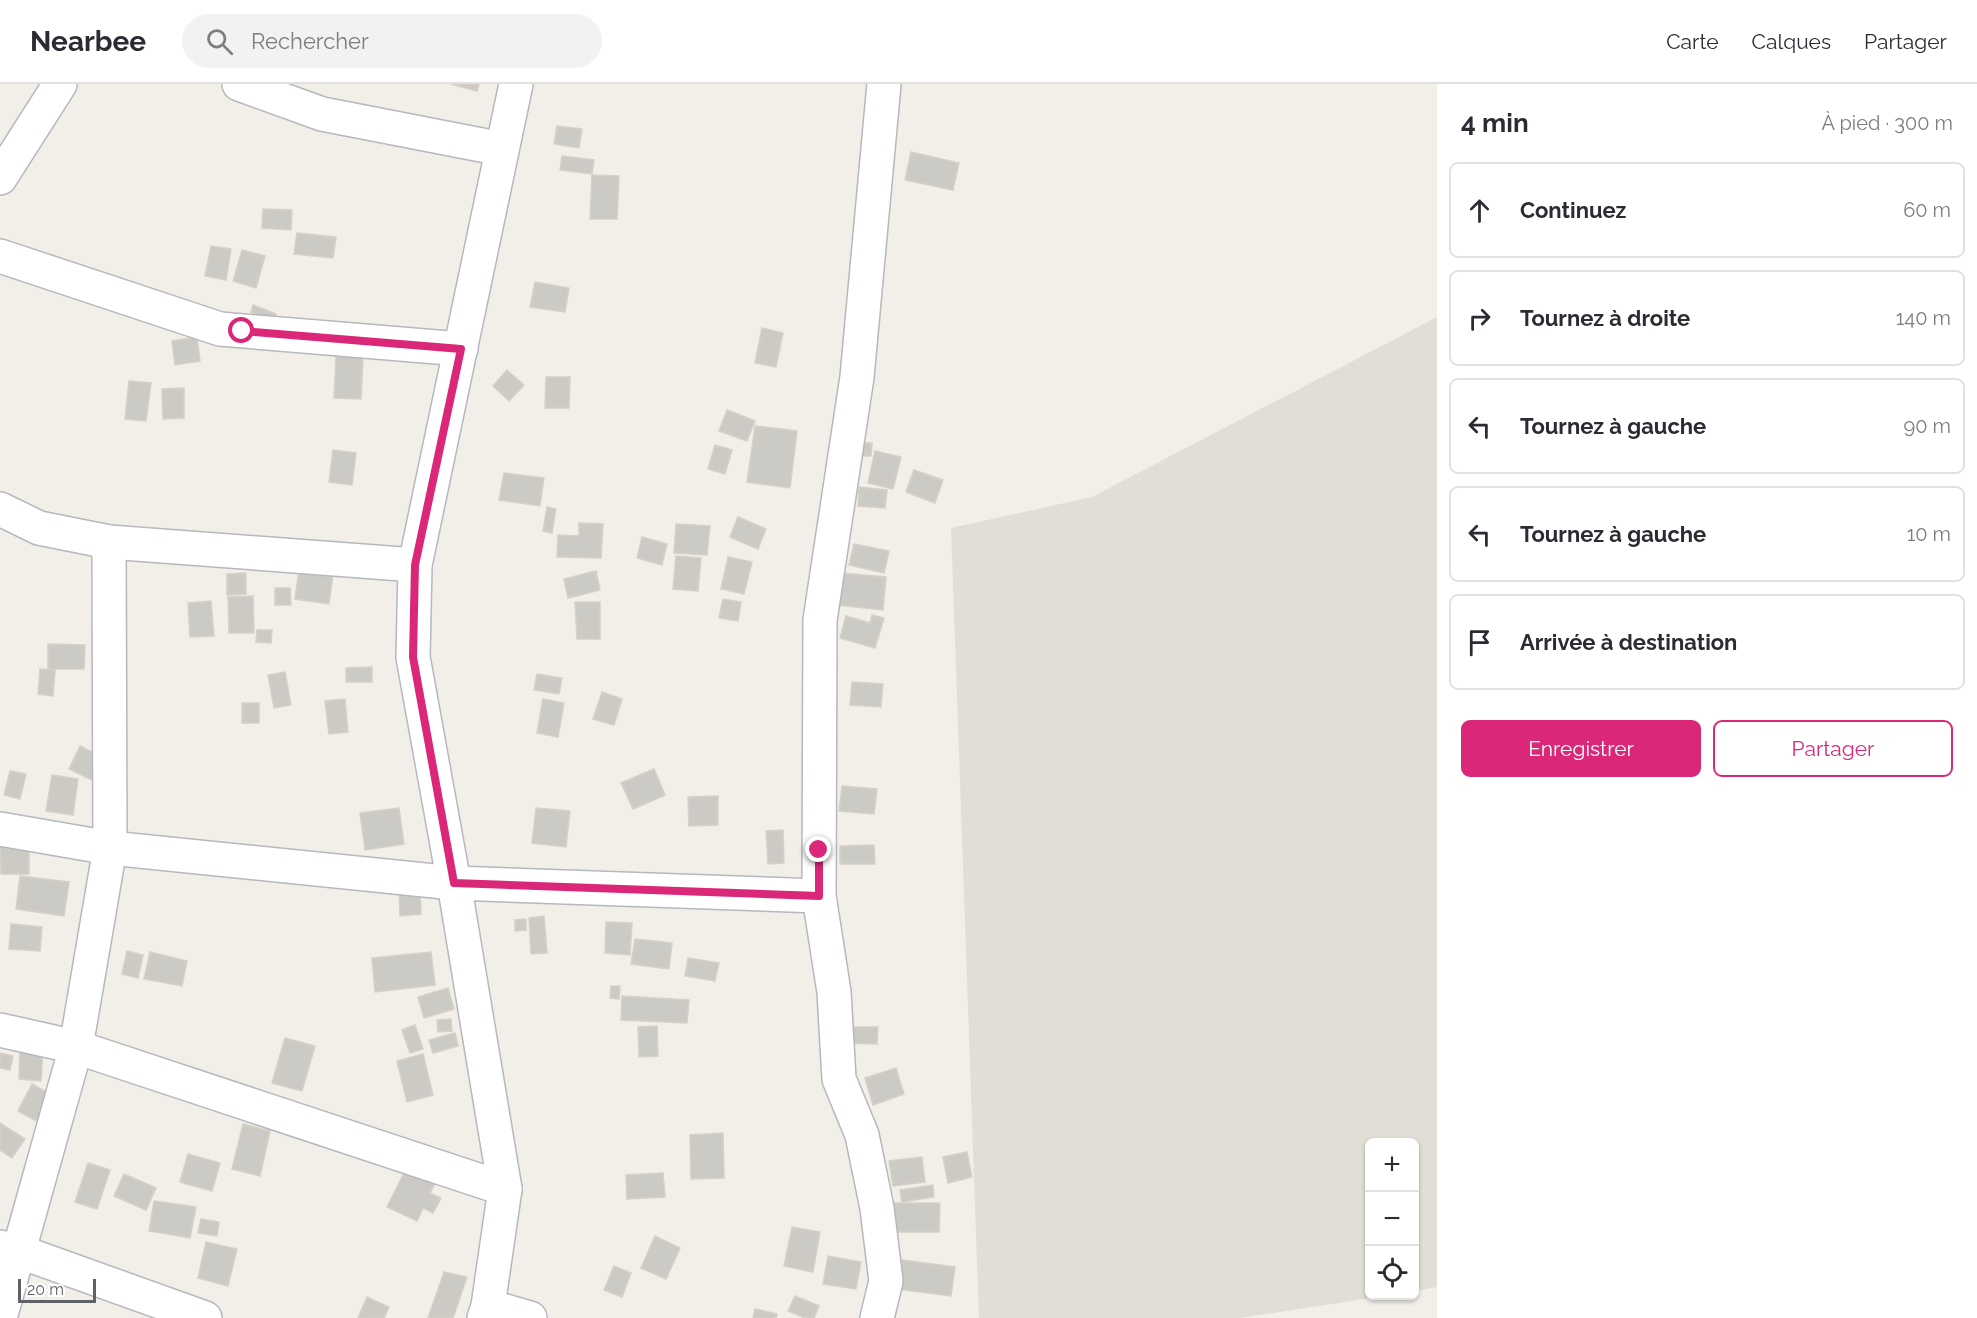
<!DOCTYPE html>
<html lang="fr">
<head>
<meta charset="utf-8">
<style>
  body { margin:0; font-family:Raleway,sans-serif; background:#f2f2f3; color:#2b2b33 }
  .controls { position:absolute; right:18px; bottom:18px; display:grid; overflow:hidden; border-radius:9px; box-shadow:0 2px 4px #0004 }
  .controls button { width:54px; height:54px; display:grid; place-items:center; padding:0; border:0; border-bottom:2px solid #e1e1e2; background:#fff; color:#2b2b33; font:30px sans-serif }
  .scale { position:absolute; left:18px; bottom:15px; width:78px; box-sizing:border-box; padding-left:6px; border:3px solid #5f6368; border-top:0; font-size:16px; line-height:21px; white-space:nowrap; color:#5f6368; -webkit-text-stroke:4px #fff; paint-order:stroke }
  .stop { position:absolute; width:18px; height:18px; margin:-14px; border:4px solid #db2777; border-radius:50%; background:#fff }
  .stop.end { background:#db2777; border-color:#fff; box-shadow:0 2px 6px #0008 }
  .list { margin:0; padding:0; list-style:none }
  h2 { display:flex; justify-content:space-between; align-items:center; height:78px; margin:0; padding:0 24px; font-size:26px }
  h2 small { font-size:20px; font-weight:400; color:#7c7c81 }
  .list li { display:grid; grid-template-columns:39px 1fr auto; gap:18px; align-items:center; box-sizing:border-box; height:96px; margin:0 12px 12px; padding:0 12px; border:2px solid #e1e1e2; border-radius:9px }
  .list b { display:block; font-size:22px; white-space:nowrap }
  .list em { font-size:20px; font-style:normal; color:#7c7c81 }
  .actions { display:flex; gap:12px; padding:18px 24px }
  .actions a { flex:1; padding:14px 0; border:2px solid #db2777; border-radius:9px; text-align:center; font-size:21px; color:#db2777 }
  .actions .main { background:#db2777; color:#fff }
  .icon { flex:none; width:33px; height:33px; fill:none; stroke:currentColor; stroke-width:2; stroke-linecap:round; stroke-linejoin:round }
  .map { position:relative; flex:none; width:1437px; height:1234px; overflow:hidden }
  header { display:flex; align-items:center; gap:36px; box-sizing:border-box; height:84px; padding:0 30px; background:#fff; border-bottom:2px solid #e1e1e2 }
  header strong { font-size:28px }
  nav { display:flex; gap:33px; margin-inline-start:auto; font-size:21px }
  .search { width:420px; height:54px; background:#f2f2f3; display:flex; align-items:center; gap:15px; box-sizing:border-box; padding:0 21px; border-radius:33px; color:#7c7c81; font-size:22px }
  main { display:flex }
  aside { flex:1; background:#fff }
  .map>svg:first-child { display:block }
  .education { fill:#e1ded6 }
  .building { fill:#cccac5; stroke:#d6d1c6; stroke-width:1.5 }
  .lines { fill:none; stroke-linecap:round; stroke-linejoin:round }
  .minor-casing { stroke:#b5b8bc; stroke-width:36 }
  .minor { stroke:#fff; stroke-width:33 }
  .route { stroke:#db2777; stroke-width:8 }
</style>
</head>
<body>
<header>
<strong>Nearbee</strong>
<div class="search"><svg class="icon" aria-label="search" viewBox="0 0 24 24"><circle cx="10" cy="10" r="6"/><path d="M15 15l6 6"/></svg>Rechercher</div>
<nav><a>Carte</a><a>Calques</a><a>Partager</a></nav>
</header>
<main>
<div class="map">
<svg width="1437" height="1234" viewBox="0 0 1437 1234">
  <rect width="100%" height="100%" fill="#f1efe8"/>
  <path class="education" d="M1437,233V1203L1415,1207L1414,1058H1370V1212H1384L1240,1234H979L951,444L1092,413Z"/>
  <g class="building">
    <path d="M451,0H479L477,7Z"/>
    <path d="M557,42L582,45L579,64L554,60Z"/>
    <path d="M911,68L959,79L953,106L905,96Z"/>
    <path d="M562,72L594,76L592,90L560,86Z"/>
    <path d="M592,91L619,92L617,135H590Z"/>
    <path d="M263,125L292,126L291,146L262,144Z"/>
    <path d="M297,149L336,153L333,174L294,170Z"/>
    <path d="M211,162L231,165L226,196L205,192Z"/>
    <path d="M242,166L265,172L256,204L233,197Z"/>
    <path d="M535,198L569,204L565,228L530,223Z"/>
    <path d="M253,221L276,230L273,237L251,228Z"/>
    <path d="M762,244L783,249L776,283L755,279Z"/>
    <path d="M197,253L200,277L175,281L172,257Z"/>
    <path d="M336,272L363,273L361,315L334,314Z"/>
    <path d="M507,286L524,301L509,317L493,302Z"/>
    <path d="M546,293H570L569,324H545Z"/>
    <path d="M129,297L151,299L146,337L125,335Z"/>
    <path d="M184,304V334L163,335L162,305Z"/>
    <path d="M727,326L755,337L747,357L719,347Z"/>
    <path d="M755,342L797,347L790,404L747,398Z"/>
    <path d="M861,359H872L871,372H860Z"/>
    <path d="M715,361L732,366L725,390L708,385Z"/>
    <path d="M333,366L356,369L352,401L329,398Z"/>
    <path d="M875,367L901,373L893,405L868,399Z"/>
    <path d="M914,386L943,396L935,419L906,408Z"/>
    <path d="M504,389L544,394L540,422L499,416Z"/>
    <path d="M859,403L887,406L885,424L858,422Z"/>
    <path d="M547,423L556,425L552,449L543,447Z"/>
    <path d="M738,433L766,445L758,465L730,453Z"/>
    <path d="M579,439L603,440L601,474L557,473L558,451L579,452Z"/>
    <path d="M676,440L710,442L707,471L674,469Z"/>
    <path d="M642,453L667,460L662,481L637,474Z"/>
    <path d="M854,460L889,467L884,489L849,481Z"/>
    <path d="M676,472L701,474L698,507L673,505Z"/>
    <path d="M728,473L752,478L744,510L721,505Z"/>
    <path d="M300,478L334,483L329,520L295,515Z"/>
    <path d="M596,487L600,506L568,514L564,495Z"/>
    <path d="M246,489V510L227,511V490Z"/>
    <path d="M841,489L886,493L883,526L837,521Z"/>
    <path d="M275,504H290L291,521H275Z"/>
    <path d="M253,512L254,549H229L228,513Z"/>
    <path d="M723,515L741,518L738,537L719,534Z"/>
    <path d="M211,517L214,552L190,553L188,519Z"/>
    <path d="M575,518H600V555H577Z"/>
    <path d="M872,531L884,534L875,564L840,554L846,532L870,539Z"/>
    <path d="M257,546H272L271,559L256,558Z"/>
    <path d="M48,560L85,561L84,585H48Z"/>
    <path d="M372,583V598H346V584Z"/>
    <path d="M40,585L55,586L53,612L38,610Z"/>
    <path d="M285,588L291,621L274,624L268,591Z"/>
    <path d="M537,590L562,594L559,610L534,606Z"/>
    <path d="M852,598L883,600L881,623L850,621Z"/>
    <path d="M602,608L622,615L614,641L593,635Z"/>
    <path d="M345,615L348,648L329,650L325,617Z"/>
    <path d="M543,615L564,619L558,653L537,649Z"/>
    <rect x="242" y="619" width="17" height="20"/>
    <path d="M80,662L102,673L92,696L69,685Z"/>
    <path d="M654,685L665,711L633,725L621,699Z"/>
    <path d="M10,687L26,690L20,715L4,711Z"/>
    <path d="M52,691L78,695L73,731L46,727Z"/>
    <path d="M842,702L877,705L874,730L839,727Z"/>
    <path d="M718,712V741L689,742L688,713Z"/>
    <path d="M399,724L404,760L365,766L360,729Z"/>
    <path d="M536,724L570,727L566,763L532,759Z"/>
    <path d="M783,746L784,779L768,780L766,747Z"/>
    <path d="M29,749V790H1L0,750Z"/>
    <path d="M874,761L875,780H840V762Z"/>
    <path d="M20,792L69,798L64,832L16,825Z"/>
    <path d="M420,806L421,830L400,832L399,807Z"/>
    <path d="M544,832L547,869L531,870L529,834Z"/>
    <path d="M526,835V846L515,847V836Z"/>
    <path d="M606,838L632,839L630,871L605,869Z"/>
    <path d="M11,840L42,843L40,867L9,865Z"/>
    <path d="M635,855L672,859L669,885L631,880Z"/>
    <path d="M127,867L143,871L138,894L122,890Z"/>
    <path d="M150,868L187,877L182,902L144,895Z"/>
    <path d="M431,868L435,901L375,908L372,874Z"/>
    <path d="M688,874L719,879L715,897L685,892Z"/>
    <path d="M611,902H620L619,915L610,914Z"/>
    <path d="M448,904L454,925L424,934L418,913Z"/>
    <path d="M622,912L689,916L687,939L621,936Z"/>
    <path d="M451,935L452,947L438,948L437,936Z"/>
    <path d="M415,941L423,965L410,969L402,946Z"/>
    <path d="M657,942L658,972L639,973L638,943Z"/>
    <path d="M846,943H878L877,960L845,959Z"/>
    <path d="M455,949L458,962L433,969L429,956Z"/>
    <path d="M285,954L315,962L302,1007L272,999Z"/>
    <path d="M20,964L43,966L41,997L19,995Z"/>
    <path d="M0,969L13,972L10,986L0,984Z"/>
    <path d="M423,970L433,1011L407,1018L397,977Z"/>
    <path d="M896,984L904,1010L873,1021L865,994Z"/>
    <path d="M32,1000L52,1011L38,1038L18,1027Z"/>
    <path d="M0,1039L25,1055L12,1074L0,1066Z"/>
    <path d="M243,1040L270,1047L260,1092L232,1085Z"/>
    <path d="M723,1049L724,1094L691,1095L690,1051Z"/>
    <path d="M967,1068L972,1093L948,1099L943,1073Z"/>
    <path d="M188,1070L220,1079L212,1107L180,1098Z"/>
    <path d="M922,1073L925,1098L893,1102L889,1077Z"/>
    <path d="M88,1079L110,1086L97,1125L75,1118Z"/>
    <path d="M408,1081L437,1096L430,1109L441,1114L433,1129L423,1124L417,1137L387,1123Z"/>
    <path d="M663,1089L665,1113L627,1115L626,1091Z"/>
    <path d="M124,1090L156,1104L146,1126L114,1112Z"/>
    <path d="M933,1101L934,1113L902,1118L900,1106Z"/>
    <path d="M154,1117L196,1123L190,1154L149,1147Z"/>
    <path d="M890,1119H940L939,1148H890Z"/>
    <path d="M201,1135L219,1138L217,1152L198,1149Z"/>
    <path d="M792,1143L820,1148L813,1188L784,1182Z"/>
    <path d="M655,1152L680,1164L666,1195L641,1184Z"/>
    <path d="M206,1158L237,1165L228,1202L198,1194Z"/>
    <path d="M828,1172L861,1178L856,1205L823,1200Z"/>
    <path d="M902,1176L955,1183L951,1212L898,1205Z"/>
    <path d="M614,1182L631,1189L622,1213L604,1206Z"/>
    <path d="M444,1188L467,1193L453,1234H428Z"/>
    <path d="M795,1212L819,1222L814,1234H805L788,1227Z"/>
    <path d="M367,1213L389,1223L384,1234H358Z"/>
    <path d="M755,1225L777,1230L776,1234H753Z"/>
  </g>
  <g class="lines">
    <defs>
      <g id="minor">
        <path d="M239,0L322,30L502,65"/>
        <path d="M0,94L60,0"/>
        <path d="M0,172L220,245L461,265"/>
        <path d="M0,425L39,444L109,458L415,481"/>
        <path d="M0,745L110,764L454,799L819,812"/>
        <path d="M0,946L76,963L505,1105"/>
        <path d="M0,1163L18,1167L205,1234"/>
        <path d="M488,1222L530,1234"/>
        <path d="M0,1234L76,963L110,764L109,458"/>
        <path d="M484,1234L488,1222L505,1105L454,799L413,573L415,481L516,0"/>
        <path d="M877,1234L886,1197L877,1124L862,1051L839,995L834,908L819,812L820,536L857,293L884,0"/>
      </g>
    </defs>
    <use href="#minor" class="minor-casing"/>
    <use href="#minor" class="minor"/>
  </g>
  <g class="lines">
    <path class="route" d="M242,247L461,265L415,481L413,573L454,799L819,812V766"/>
  </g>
</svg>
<div class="controls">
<button>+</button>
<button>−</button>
<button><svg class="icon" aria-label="locate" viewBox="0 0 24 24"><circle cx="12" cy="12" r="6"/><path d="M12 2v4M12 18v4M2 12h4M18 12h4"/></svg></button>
</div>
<div class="scale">20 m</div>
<div class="stop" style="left:242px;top:247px"></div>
<div class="stop end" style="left:819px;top:766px"></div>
</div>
<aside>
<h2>4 min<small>À pied · 300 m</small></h2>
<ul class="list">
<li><svg class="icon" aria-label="ahead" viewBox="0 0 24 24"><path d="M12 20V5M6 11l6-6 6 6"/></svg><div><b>Continuez</b></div><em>60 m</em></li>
<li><svg class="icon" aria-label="right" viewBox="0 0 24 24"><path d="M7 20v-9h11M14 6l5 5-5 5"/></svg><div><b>Tournez à droite</b></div><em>140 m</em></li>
<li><svg class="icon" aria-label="left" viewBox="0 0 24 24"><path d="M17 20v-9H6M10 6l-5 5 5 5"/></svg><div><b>Tournez à gauche</b></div><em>90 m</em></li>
<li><svg class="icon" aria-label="left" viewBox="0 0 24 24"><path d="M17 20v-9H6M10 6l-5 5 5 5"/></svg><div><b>Tournez à gauche</b></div><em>10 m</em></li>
<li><svg class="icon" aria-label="arrive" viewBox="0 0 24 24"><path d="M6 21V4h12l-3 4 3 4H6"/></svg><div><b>Arrivée à destination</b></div></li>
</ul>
<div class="actions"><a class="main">Enregistrer</a><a>Partager</a></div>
</aside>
</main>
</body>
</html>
